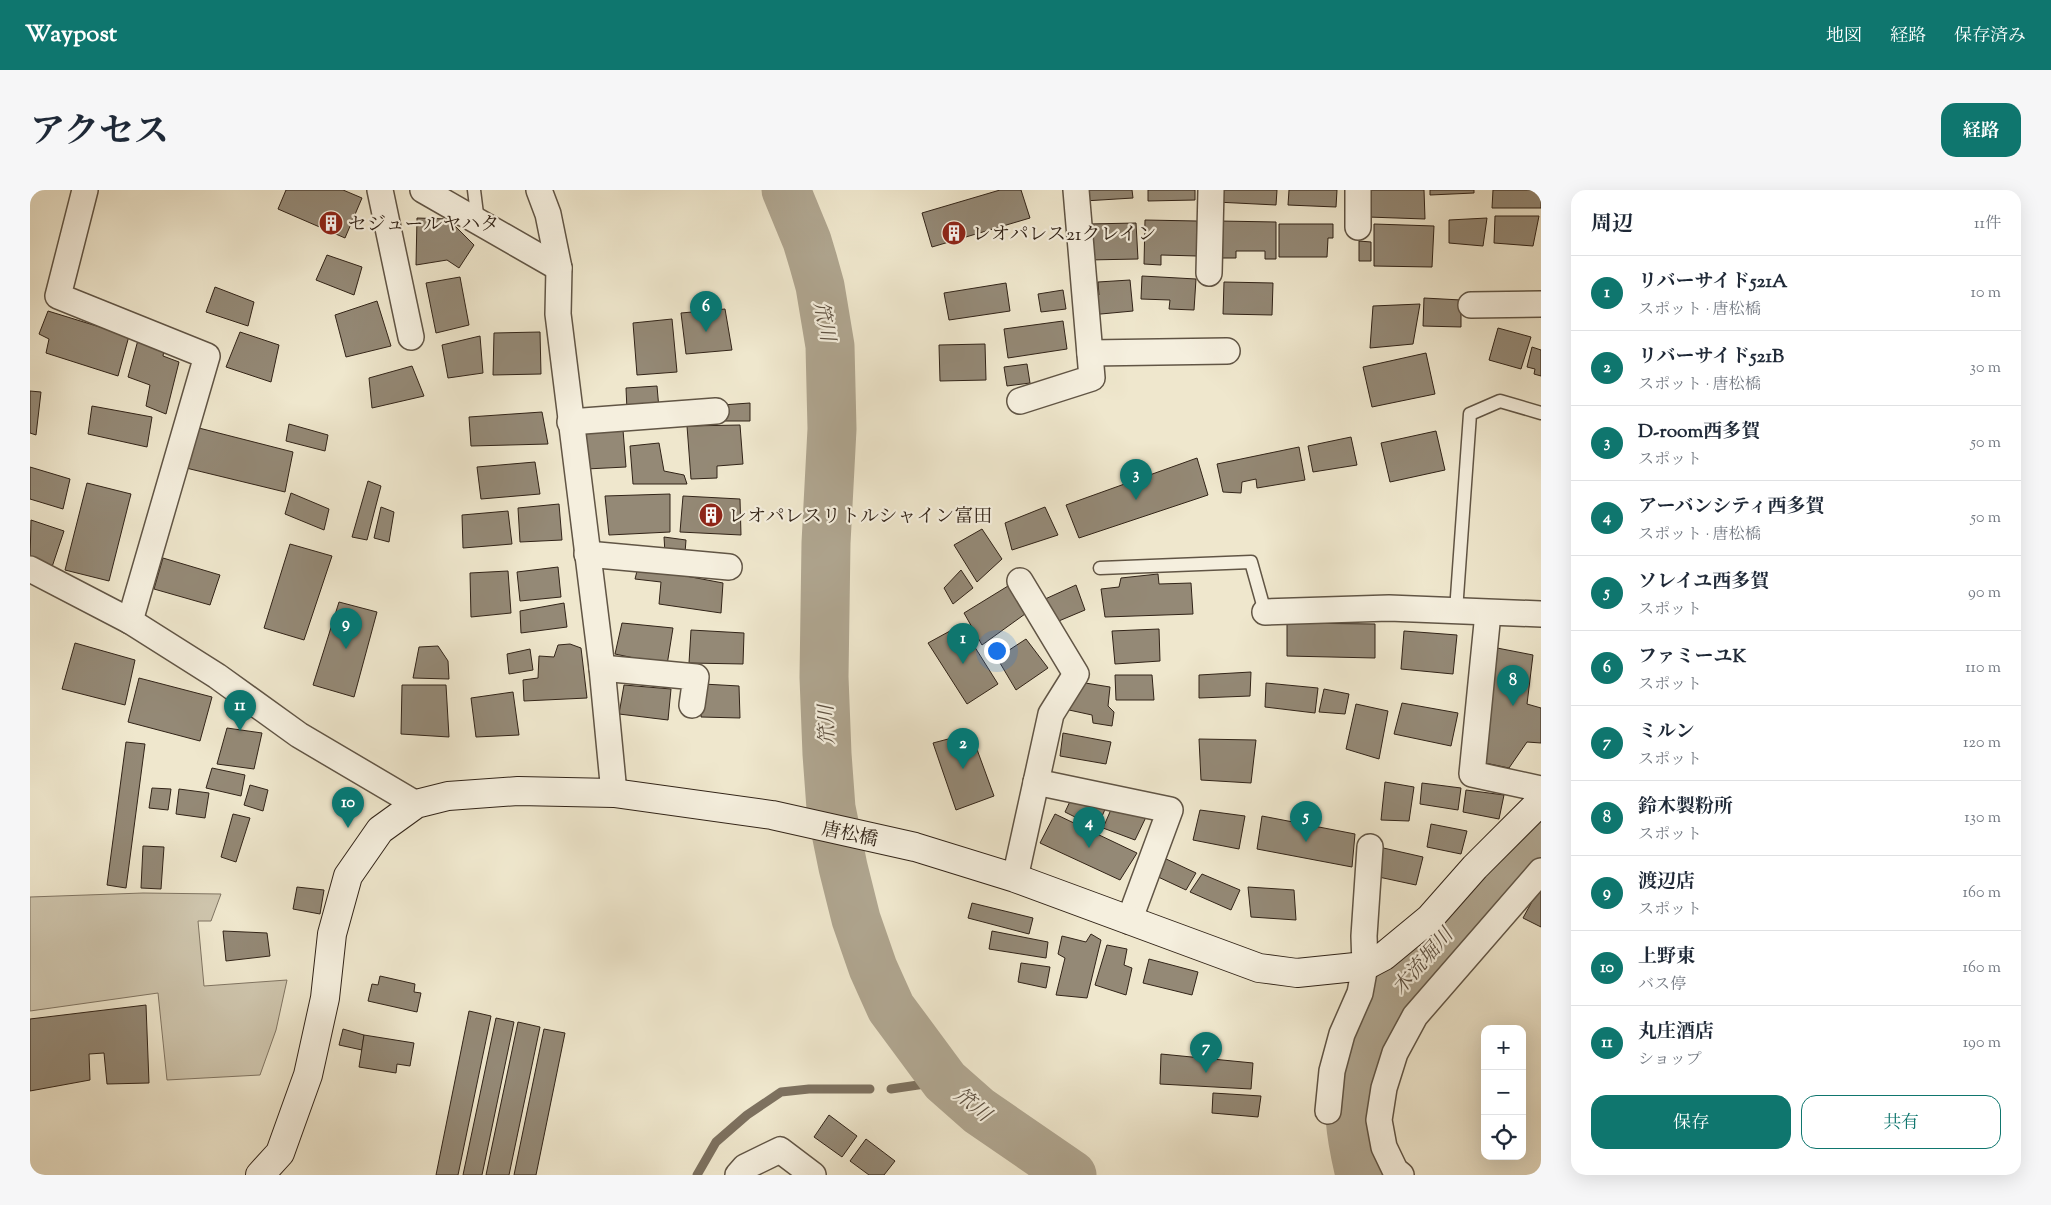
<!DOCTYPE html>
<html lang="ja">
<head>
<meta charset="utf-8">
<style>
  body { margin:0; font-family:"Sorts Mill Goudy","Noto Serif JP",serif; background:#f6f6f7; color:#1f2937 }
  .controls { position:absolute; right:15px; bottom:15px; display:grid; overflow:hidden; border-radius:10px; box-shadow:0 5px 20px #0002 }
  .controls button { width:45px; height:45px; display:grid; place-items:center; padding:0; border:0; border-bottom:1px solid #e0e1e3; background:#fff; color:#1f2937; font:25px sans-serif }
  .you { position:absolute; left:966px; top:460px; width:18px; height:18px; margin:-12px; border:4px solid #fff; border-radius:50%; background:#1a73e8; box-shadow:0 0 0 8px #1a73e833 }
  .badge { display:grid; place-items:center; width:32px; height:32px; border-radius:50%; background:#0f766e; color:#fff; font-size:16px; font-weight:700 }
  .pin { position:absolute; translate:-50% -41px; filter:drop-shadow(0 1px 2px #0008) }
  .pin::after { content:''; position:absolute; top:26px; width:18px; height:15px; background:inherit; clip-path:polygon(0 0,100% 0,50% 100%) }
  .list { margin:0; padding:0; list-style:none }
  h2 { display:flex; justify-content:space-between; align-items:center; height:65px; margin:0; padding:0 20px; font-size:21px }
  h2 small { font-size:16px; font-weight:400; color:#747a83 }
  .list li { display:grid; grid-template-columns:32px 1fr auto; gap:15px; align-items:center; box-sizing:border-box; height:75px; padding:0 20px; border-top:1px solid #e0e1e3 }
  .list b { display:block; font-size:19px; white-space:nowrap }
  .list p { margin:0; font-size:16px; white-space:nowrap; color:#747a83 }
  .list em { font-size:16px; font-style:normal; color:#747a83 }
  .actions { display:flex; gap:10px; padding:15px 20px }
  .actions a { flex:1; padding:11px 0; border:1px solid #0f766e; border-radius:15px; text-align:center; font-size:18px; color:#0f766e }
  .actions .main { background:#0f766e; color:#fff }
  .icon { flex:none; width:28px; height:28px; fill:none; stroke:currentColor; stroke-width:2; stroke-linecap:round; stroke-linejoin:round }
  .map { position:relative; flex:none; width:1511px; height:985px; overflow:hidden; border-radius:15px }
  header { display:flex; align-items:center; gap:30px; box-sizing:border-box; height:70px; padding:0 25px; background:#0f766e; color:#fff }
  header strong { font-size:24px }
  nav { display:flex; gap:28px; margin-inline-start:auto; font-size:18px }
  .intro { display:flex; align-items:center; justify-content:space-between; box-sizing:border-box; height:120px; padding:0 30px }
  h1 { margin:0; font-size:35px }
  .button { padding:12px 22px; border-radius:15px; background:#0f766e; color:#fff; font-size:18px; font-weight:700 }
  main { display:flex; gap:30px; padding:0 30px }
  aside { flex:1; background:#fff; border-radius:15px; box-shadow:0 5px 20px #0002 }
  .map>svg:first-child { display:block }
  .green { fill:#cfc6ae; stroke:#807563 }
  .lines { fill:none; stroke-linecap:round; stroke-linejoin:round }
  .stream { stroke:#7d715f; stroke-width:9 }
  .river { stroke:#afa58f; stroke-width:49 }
  .building { fill:#948976; stroke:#322418 }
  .lane-casing { stroke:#615545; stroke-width:15 }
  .street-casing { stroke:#615545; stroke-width:28 }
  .secondary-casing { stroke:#322418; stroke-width:30 }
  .lane { stroke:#f5efde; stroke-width:12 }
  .street { stroke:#f5efde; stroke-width:25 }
  .secondary { stroke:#f5efde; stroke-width:28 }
  .labels { text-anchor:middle; stroke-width:4.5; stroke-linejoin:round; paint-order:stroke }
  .poi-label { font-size:19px; fill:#322418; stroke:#f5efde; text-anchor:start }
  .street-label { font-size:19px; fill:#322418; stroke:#f5efde }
  .water-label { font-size:20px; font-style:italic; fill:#5e5142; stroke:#f5efde }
</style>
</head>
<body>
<header>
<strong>Waypost</strong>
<nav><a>地図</a><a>経路</a><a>保存済み</a></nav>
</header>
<div class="intro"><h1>アクセス</h1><a class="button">経路</a></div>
<main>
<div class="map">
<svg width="1511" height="985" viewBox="0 0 1511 985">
  <rect width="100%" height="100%" fill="#efe7cd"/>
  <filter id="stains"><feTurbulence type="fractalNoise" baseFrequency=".004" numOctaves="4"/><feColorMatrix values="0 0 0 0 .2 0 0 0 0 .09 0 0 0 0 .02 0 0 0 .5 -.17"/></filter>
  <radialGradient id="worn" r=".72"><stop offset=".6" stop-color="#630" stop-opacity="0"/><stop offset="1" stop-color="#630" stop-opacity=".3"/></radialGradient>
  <path class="green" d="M113,703L191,704L181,731H168L174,796L257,790L246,840L230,885L137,890L128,803L0,821V707Z"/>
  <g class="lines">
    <g class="stream">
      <path d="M861,899L915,891"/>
      <path d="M667,985L686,952L717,925L751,902L779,899H840"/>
    </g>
    <g class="river">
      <path d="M756,0L777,51L783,71L790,96L800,156L802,239L796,353L794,487L797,564L801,618L813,677L826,729L843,778L861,818L915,891L949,921L1042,985"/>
      <path d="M1330,985C1321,948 1314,909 1326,872C1333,854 1355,809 1368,795C1381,781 1395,768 1408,754C1442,716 1477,679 1511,642"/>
    </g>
  </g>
  <g class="building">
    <path d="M256,0H313L332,8L315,48L248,19Z"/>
    <path d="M970,0H991L1000,28L902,57L892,23Z"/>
    <path d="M1053,0H1102L1103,8L1054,11Z"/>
    <path d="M1118,0H1165V10L1118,11Z"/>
    <path d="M1187,0H1247L1246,15L1186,12Z"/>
    <path d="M1259,0H1307L1306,17L1258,15Z"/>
    <path d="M1340,0H1394L1395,29L1338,27Z"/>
    <path d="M1400,0H1444V3L1400,5Z"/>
    <path d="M1463,0H1511V18H1462Z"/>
    <path d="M1465,26H1509L1503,56L1464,53Z"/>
    <path d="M387,28L418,29L444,55L429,78L417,70L386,75Z"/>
    <path d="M1457,28L1453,56L1419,53V30Z"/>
    <path d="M1115,30L1167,31V66L1131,65V75L1114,74Z"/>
    <path d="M1189,31L1246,32V69H1235V61H1206V68H1189Z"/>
    <path d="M1106,33L1108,69L1058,70V34Z"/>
    <path d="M1249,34H1303V48H1298L1297,67H1249Z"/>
    <path d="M1344,34L1404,36L1402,77L1344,76Z"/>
    <path d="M1329,51L1341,52V71H1329Z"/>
    <path d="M297,65L332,77L324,105L286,90Z"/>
    <path d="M1112,86L1166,89L1164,120L1139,119L1140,110L1111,109Z"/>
    <path d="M430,87L439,135L406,143L396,93Z"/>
    <path d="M1100,90L1103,121L1060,125L1059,105H1069L1068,92Z"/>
    <path d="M1194,92L1243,93L1242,125L1193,124Z"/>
    <path d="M976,93L980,121L919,130L914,103Z"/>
    <path d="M185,97L224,112L218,136L176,122Z"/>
    <path d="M1033,100L1036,119L1011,122L1008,104Z"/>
    <path d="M1394,108L1431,110V137L1393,136Z"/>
    <path d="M347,111L361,156L316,167L305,125Z"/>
    <path d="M1390,114L1383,154L1340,158L1343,116Z"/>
    <path d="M695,119L702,160L656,164L651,123Z"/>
    <path d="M18,121L99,146L88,186L16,163L19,149L9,144Z"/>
    <path d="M642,129L647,182L607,185L603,133Z"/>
    <path d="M1033,131L1037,159L978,168L974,139Z"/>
    <path d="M1468,138L1501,147L1491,179L1459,170Z"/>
    <path d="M210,142L249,155L241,192L196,177Z"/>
    <path d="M510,142L511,184L463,185L464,143Z"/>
    <path d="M450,146L453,183L418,188L412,155Z"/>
    <path d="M108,150L134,160L133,166L149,172L136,224L116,216L120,195L98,187Z"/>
    <path d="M955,154L956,190L910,191L909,155Z"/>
    <path d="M1502,157L1511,160V186L1504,184L1505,179L1497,177Z"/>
    <path d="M1396,163L1405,204L1342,217L1333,177Z"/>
    <path d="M997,174L1000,193L977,196L974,177Z"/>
    <path d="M382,176L394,206L342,218L339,188Z"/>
    <path d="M627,196L629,219L597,220L596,198Z"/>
    <path d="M0,201L11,202L6,245L0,243Z"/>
    <path d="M720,213V231H693L692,215Z"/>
    <path d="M62,216L122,227L117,257L58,244Z"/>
    <path d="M512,222L518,254L441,256L439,227Z"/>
    <path d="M259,234L298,245L295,261L256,251Z"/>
    <path d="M710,235L713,274L687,276V288L661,289L657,236Z"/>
    <path d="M165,237L263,262L255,302L152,277Z"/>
    <path d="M593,240L596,277L556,279L553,244Z"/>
    <path d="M1406,241L1415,280L1360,292L1351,253Z"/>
    <path d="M1321,247L1327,275L1283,282L1278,256Z"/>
    <path d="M629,253L634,281L654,285L657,294H603L600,256Z"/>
    <path d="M1269,257L1275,290L1227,298L1226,289L1212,292L1211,303L1193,302L1187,274Z"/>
    <path d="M1167,268L1178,305L1049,348L1036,315Z"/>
    <path d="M505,272L510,304L451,309L447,277Z"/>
    <path d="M0,277L40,289L33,319L0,309Z"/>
    <path d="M338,291L351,296L337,350L322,347Z"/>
    <path d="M57,293L101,304L79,391L35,380Z"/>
    <path d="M261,303L299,319L294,340L255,324Z"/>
    <path d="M640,304V342L579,345L575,306Z"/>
    <path d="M653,306L710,309L711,345L650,342Z"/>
    <path d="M529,314L532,350L490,352L488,318Z"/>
    <path d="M351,317L364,322L359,352L344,348Z"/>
    <path d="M1015,317L1028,345L982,360L975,333Z"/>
    <path d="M478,321L482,354L433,358L432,325Z"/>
    <path d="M1,330L34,341L21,380L0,371Z"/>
    <path d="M952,339L972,369L947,392L924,355Z"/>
    <path d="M634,347L656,350L655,363H635Z"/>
    <path d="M260,354L302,366L274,450L234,438Z"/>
    <path d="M133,368L190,385L180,415L124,399Z"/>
    <path d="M528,377L531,407L490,411L487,382Z"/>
    <path d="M608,377L693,393L691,423L629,414L631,392L605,389Z"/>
    <path d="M931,380L943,398L923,414L914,398Z"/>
    <path d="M478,381L481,423L441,427L440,383Z"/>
    <path d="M1128,384L1129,394L1161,393L1163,424L1075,427L1071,399L1089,397L1091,388Z"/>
    <path d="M1046,395L1055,420L1024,433L1013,410Z"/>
    <path d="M978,396L995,424L952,455L934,423Z"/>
    <path d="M309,412L347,422L324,507L283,495Z"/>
    <path d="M534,413L537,437L491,443L490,421Z"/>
    <path d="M592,433L643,438L637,475L585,464Z"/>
    <path d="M1257,433L1345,434V468L1257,466Z"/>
    <path d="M931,435L968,494L937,514L898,453Z"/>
    <path d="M1129,439L1130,471L1085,474L1082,441Z"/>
    <path d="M661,440L714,443L713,474L659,473Z"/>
    <path d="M1374,441L1427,445L1423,484L1371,479Z"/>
    <path d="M996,449L1018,478L986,500L967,468Z"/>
    <path d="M45,453L105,470L95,515L32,499Z"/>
    <path d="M540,454L551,458L557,508L494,511L493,490L508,488L509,466L524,467L528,455Z"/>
    <path d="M408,456L418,471L419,489L383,488L389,457Z"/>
    <path d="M1462,457L1503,465L1497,514L1511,518V553L1497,552L1479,578L1455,573L1462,512L1456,509Z"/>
    <path d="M500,459L503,480L479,484L477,464Z"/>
    <path d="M1221,482L1220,506L1169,508V485Z"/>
    <path d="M1085,485H1122L1124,510H1086Z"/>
    <path d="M109,488L182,507L170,551L98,532Z"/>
    <path d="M1049,492L1080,497L1078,516L1084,522L1082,536L1063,533L1062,525L1039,520Z"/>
    <path d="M1236,493L1288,498L1285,523L1235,517Z"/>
    <path d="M673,494L709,496L710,528L671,527Z"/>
    <path d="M372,495H416L419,547L371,544Z"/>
    <path d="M594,495L641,499L638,530L589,524Z"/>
    <path d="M1294,499L1319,504L1315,524L1289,522Z"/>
    <path d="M483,502L489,545L446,547L441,508Z"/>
    <path d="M1372,513L1428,523L1421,556L1364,544Z"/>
    <path d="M1326,514L1358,521L1349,569L1316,559Z"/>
    <path d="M197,538L232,543L224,579L187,574Z"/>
    <path d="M941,543L964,606L926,620L903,553Z"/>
    <path d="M1033,543L1081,552L1076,574L1030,566Z"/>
    <path d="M1169,549L1226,550L1221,593L1171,590Z"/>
    <path d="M96,552L115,554L96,698L77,695Z"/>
    <path d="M182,578L215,585L211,606L176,598Z"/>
    <path d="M1355,592L1384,597L1379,631L1351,630Z"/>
    <path d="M1392,593L1431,598L1428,620L1390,614Z"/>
    <path d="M220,595L238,600L233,621L214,615Z"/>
    <path d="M122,598L141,599L138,620L119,618Z"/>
    <path d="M149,599L179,603L175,628L146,624Z"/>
    <path d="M1436,600L1474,605L1469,629L1433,622Z"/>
    <path d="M1043,605L1076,617L1067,638L1035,622Z"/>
    <path d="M1083,615L1117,625L1105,650L1073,638Z"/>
    <path d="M1170,620L1215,626L1209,659L1163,650Z"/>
    <path d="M203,624L220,628L206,672L191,667Z"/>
    <path d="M1025,624L1107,663L1090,690L1010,653Z"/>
    <path d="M1232,626L1325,644L1322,677L1227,659Z"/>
    <path d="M1401,634L1437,641L1431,664L1397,657Z"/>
    <path d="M113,656L134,657L131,699L111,698Z"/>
    <path d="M1349,657L1393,667L1386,695L1344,686Z"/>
    <path d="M1134,668L1166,683L1156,700L1124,685Z"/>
    <path d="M1172,684L1210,700L1201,720L1160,702Z"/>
    <path d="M1511,695V737L1493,728Z"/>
    <path d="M267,697L294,700L290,724L263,719Z"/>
    <path d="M1218,697L1264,700L1266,730L1221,727Z"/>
    <path d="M942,713L1003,728L999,744L938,728Z"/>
    <path d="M193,741L237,743L240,766L196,771Z"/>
    <path d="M962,741L1018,752L1016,768L959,759Z"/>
    <path d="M1061,744L1071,750L1057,808L1026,805L1035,768L1028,764L1032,746L1056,752Z"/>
    <path d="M1077,755L1097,759L1094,775L1102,778L1096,805L1065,795Z"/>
    <path d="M1119,769L1168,782L1162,805L1113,793Z"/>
    <path d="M991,773L1020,777L1016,798L988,792Z"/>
    <path d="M350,786L385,794L384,802L391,803L387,822L338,811L342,794L348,795Z"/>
    <path d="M116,815L119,893L77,894L74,863L59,864L60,890L0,901V829Z"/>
    <path d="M439,821L461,826L428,985H406Z"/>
    <path d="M466,828L484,832L452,985H433Z"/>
    <path d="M488,832L510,837L479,985H456Z"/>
    <path d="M313,839L334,845L332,860L309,855Z"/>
    <path d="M514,839L535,843L506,985H484Z"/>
    <path d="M334,845L384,853L380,876L367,874L366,883L329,877Z"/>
    <path d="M1131,864L1223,873L1221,899L1130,894Z"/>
    <path d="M1183,903L1231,906L1228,927L1182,923Z"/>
    <path d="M799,925L827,946L812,967L784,947Z"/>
    <path d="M836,949L865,971L854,985H839L820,971Z"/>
  </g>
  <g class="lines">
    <defs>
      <g id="lane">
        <path d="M444,0L448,32"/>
        <path d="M1070,378L1221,372L1235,422"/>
        <path d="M1426,421L1440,224L1470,211L1511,223"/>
      </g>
      <g id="street">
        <path d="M55,0L28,106L177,166L100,431"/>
        <path d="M350,0L381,147"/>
        <path d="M393,0L529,78"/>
        <path d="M509,0L518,24L529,78L528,124L572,478L584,603"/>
        <path d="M1328,37V0"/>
        <path d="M1179,83L1181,0"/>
        <path d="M1441,115L1511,114"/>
        <path d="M1060,163L1197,161"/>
        <path d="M990,211L1062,188L1046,0"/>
        <path d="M540,232L686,221"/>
        <path d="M557,364L699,377"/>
        <path d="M0,379L100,431L187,486L269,545L386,614"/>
        <path d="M1235,422L1359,418L1511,424"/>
        <path d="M1458,423L1442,584L1511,599"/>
        <path d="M572,478L666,487L662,515"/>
        <path d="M1006,592L1140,620L1099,731"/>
        <path d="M985,688L1021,524L1046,484L990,391"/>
        <path d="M1298,921L1302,881L1312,844L1330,803L1335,776L1334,746L1340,657"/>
        <path d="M708,985L715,977L750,960L783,985"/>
        <path d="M1371,985L1365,980L1354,957L1349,930L1354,898L1365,863L1385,826L1511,681"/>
      </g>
      <path id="secondary" d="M230,985L250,963L278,885L295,808L302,744L318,686L350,640L386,614L418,606L488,601L584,603L742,625L885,657L985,688L1229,778L1267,783L1335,776L1354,766L1400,728L1445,677L1511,611"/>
    </defs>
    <use href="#lane" class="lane-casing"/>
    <use href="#street" class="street-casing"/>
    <use href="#secondary" class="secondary-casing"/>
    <use href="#lane" class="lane"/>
    <use href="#street" class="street"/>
    <use href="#secondary" class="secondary"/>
  </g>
  <defs>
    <symbol id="building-disc" viewBox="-11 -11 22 22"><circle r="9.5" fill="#8f2418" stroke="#f5efde"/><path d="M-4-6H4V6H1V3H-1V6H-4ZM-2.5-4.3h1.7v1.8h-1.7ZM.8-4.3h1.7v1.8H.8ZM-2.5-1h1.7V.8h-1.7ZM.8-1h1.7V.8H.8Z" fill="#fff"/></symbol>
  </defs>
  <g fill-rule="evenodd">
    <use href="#building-disc" x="287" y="19" width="28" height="28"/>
    <use href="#building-disc" x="910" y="29" width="28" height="28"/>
    <use href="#building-disc" x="667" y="311" width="28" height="28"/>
  </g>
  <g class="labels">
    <g class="poi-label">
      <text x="318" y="40">セジュールヤハタ</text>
      <text x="942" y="50">レオパレス21クレイン</text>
      <text x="698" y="332">レオパレスリトルシャイン富田</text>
    </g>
    <g class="street-label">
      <text transform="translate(820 643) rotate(12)" y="7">唐松橋</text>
    </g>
    <g class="water-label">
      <text transform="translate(795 131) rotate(79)" y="7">笊川</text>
      <text transform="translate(796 535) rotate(-92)" y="7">笊川</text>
      <text transform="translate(1392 771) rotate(-49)" y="7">木流堀川</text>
      <text transform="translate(943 914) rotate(39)" y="7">笊川</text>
    </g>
  </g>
  <rect width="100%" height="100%" filter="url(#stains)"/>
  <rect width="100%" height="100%" fill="url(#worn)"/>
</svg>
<div class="controls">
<button>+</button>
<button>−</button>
<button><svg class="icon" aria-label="locate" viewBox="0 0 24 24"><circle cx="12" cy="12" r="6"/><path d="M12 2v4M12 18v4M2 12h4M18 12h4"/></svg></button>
</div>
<div class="you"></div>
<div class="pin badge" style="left:933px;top:474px">1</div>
<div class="pin badge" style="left:933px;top:579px">2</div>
<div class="pin badge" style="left:1106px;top:310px">3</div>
<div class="pin badge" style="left:1059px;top:658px">4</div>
<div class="pin badge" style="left:1276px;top:652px">5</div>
<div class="pin badge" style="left:676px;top:142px">6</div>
<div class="pin badge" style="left:1176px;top:883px">7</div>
<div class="pin badge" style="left:1483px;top:516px">8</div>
<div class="pin badge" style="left:316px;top:459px">9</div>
<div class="pin badge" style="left:318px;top:638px">10</div>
<div class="pin badge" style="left:210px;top:541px">11</div>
</div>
<aside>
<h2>周辺<small>11件</small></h2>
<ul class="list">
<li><span class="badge">1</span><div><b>リバーサイド521A</b><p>スポット · 唐松橋</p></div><em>10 m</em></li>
<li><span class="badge">2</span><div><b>リバーサイド521B</b><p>スポット · 唐松橋</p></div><em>30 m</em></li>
<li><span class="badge">3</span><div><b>D-room西多賀</b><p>スポット</p></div><em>50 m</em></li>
<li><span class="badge">4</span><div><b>アーバンシティ西多賀</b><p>スポット · 唐松橋</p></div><em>50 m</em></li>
<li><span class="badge">5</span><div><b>ソレイユ西多賀</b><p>スポット</p></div><em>90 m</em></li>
<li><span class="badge">6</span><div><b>ファミーユK</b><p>スポット</p></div><em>110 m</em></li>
<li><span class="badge">7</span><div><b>ミルン</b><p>スポット</p></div><em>120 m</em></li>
<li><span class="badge">8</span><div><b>鈴木製粉所</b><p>スポット</p></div><em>130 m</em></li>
<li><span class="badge">9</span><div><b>渡辺店</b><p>スポット</p></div><em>160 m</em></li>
<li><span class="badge">10</span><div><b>上野東</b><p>バス停</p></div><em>160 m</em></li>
<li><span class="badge">11</span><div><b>丸庄酒店</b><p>ショップ</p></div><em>190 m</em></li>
</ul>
<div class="actions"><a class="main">保存</a><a>共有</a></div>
</aside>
</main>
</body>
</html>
